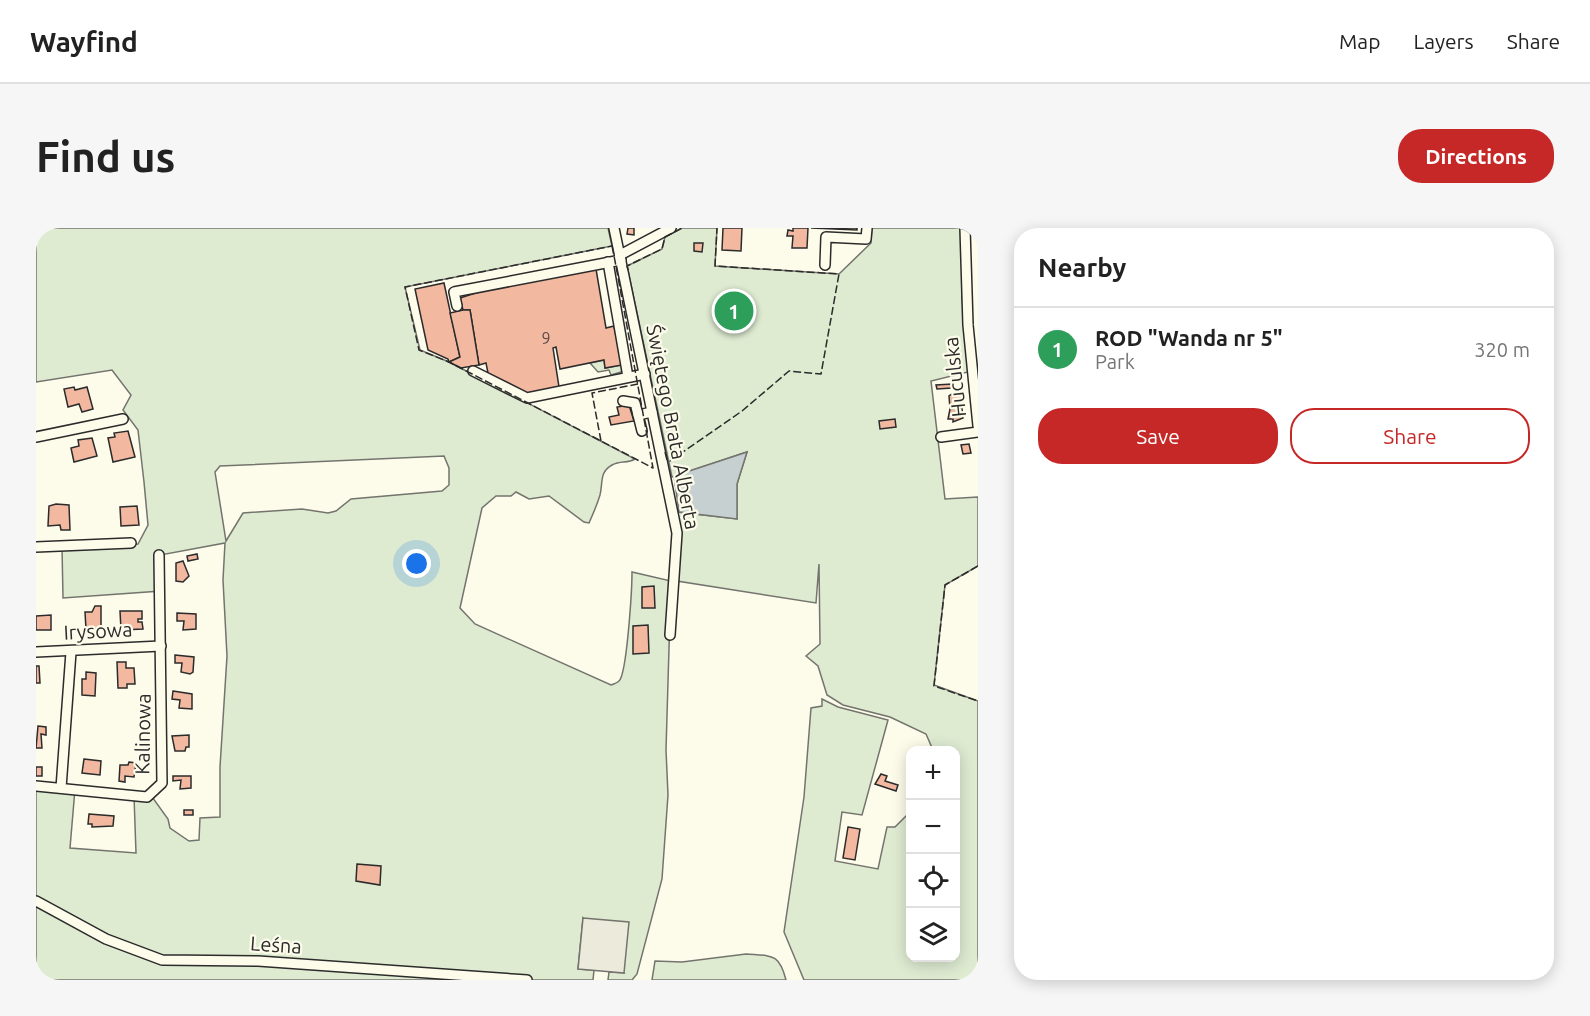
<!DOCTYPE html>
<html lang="en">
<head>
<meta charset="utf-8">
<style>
  body { margin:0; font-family:Ubuntu,sans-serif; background:#f6f6f6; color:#222 }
  .controls { position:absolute; right:18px; bottom:18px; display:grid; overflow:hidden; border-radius:12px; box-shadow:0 3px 15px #0003 }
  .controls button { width:54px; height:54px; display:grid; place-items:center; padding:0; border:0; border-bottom:2px solid #e0e0e0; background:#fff; color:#222; font:30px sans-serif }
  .you { position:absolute; left:381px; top:336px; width:21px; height:21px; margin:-15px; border:4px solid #fff; border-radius:50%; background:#1a73e8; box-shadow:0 0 0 9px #1a73e833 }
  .badge { display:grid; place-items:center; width:39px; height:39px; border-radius:50%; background:#c62828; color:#fff; font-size:20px; font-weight:700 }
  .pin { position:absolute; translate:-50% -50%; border:3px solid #fff; box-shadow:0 2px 6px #0006 }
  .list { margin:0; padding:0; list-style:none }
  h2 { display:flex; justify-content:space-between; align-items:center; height:78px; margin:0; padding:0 24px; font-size:26px }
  h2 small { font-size:20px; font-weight:400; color:#767676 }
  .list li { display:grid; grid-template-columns:39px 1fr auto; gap:18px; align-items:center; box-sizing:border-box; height:84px; padding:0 24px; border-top:2px solid #e0e0e0 }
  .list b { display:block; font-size:22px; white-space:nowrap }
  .list p { margin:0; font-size:20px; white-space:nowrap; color:#767676 }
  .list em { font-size:20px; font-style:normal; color:#767676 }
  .actions { display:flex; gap:12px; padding:18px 24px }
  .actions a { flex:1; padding:14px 0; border:2px solid #c62828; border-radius:24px; text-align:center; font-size:21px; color:#c62828 }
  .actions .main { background:#c62828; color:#fff }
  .icon { flex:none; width:33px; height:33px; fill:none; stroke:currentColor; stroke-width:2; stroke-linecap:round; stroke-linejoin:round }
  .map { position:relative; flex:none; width:942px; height:752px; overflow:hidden; border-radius:24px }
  header { display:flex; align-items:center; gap:36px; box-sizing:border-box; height:84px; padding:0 30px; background:#fff; border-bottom:2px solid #e0e0e0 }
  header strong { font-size:28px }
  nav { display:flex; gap:33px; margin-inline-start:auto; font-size:21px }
  .intro { display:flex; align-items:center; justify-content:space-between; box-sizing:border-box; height:144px; padding:0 36px }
  h1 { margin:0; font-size:42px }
  .button { padding:15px 27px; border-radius:24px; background:#c62828; color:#fff; font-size:21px; font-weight:700 }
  main { display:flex; gap:36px; padding:0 36px }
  aside { flex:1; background:#fff; border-radius:24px; box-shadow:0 3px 15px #0003 }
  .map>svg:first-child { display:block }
  .green { fill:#deebd1; stroke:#74746e; stroke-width:1.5; fill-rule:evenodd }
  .parking { fill:#eceadb; stroke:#74746e; stroke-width:1.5 }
  .water { fill:#c7d0d0; stroke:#74746e; stroke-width:1.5 }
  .building { fill:#f2b8a0; stroke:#2b2b2b; stroke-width:1.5 }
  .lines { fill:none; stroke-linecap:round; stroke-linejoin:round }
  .minor-casing { stroke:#2b2b2b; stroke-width:12 }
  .minor { stroke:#fdfbea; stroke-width:9 }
  .fence { stroke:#2b2b2b; stroke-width:1.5; stroke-dasharray:8 3; stroke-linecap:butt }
  .labels { text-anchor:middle; stroke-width:4.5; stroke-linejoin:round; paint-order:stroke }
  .number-label { font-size:16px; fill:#5d4e48 }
  .street-label { font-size:20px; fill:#2b2b2b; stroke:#fdfbea }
</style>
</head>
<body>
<header>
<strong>Wayfind</strong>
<nav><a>Map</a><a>Layers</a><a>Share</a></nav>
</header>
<div class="intro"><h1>Find us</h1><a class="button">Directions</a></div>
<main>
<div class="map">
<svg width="942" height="752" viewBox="0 0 942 752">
  <rect width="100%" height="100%" fill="#fdfbea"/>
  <g class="green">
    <path d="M0,0H572L576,18L369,59L384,122L413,134L599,231C591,236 585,232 576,237C563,244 567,256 564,267C561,277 557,286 553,295L548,294L513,268L493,271L480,264L475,268H460L446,280L424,380L439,396L575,457C578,456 581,455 583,453C591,446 596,360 596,344L635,353L630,522L632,567L626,651L601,746L596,752H572L573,744L588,745L547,690L542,741L558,742L557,752H0V558L39,561L34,620L100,625L98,568L114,566L132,591L134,600L153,613L163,612L164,590L184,589V539L191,428L187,352L189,315L124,327L125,363L27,370L26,319L102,316L112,297L108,254L102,202L87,182L95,167L76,142L0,154ZM408,228L413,240V257L406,263L315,271L300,283L292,285L266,281L207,285L190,313L179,244L184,238Z"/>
    <path d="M646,0H681L679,38L803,46L835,15L836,0H926V70L932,144L895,153L909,271L942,269V338L909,357L898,457L942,473V752H768L748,704L768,569L775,480L786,478V471L802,479L852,492L826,587L806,584L799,633L842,641L851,599H859L874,584V730H920V522H897L890,506L854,489L807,477L791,467L782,438L770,428L784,416L783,336L780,375L641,353V284L701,291V256L711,224L636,249L591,38L626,21L629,9Z"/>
    <path d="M580,97L587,139L585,144L575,147L573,142L562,144L554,135L568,132L569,140L586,137L578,98Z"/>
    <path d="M710,726C736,728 743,725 750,752H616L619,733L646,734Z"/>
  </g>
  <path class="parking" d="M547,690L593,694L588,745L542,741Z"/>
  <path class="water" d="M711,224L701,256V291L643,284L638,248Z"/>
  <g class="building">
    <path d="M592,0H598V7L591,6Z"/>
    <path d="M687,0H706L705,23L686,22Z"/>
    <path d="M757,0H772L771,20H756L757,8H751L752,2L757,3Z"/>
    <path d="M775,0H821V2Z"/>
    <path d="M658,15H667L666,24L658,23Z"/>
    <path d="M560,41L570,100L578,98L586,137L569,140L568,132L524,141L520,119L517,120L523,159L486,167L453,150L450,135L443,137L434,82H427L424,70L455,60Z"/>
    <path d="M408,55L424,129L413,134L412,131L392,122L379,61Z"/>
    <path d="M427,82H434L443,137L425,140L413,134L424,129L414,85Z"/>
    <path d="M916,156V160L901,161L900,157Z"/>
    <path d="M38,159L39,162L51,159L57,181L46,184L43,176L32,179L28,161Z"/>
    <path d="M919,164L920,167H926V180L914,181L913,168Z"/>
    <path d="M593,177L598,193L575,197L573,189L583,187L581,179Z"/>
    <path d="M926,180L927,190L917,194V191H912L914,181Z"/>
    <path d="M859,191L860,199L844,201L843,193Z"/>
    <path d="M92,203L99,229L77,234L72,210L79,209L78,205Z"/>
    <path d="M56,210L61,228L38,234L35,220L43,218L42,212Z"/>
    <path d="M933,216L935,225L927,226L925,217Z"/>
    <path d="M20,276L33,277L34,302H25L24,297L12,298L13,278Z"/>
    <path d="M101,278L103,297L85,298L84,279Z"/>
    <path d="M161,326L162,331L152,333L151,328Z"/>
    <path d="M147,333L153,348L147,354L140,353V335Z"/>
    <path d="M618,358L619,380H606V359Z"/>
    <path d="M59,378H65V400L50,401L49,384H56Z"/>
    <path d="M84,383H106V391H102V394H106L107,401L85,402Z"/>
    <path d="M141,385L160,386V401L147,402L148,393H141Z"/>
    <path d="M15,387V402H0V388Z"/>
    <path d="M612,397L613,425L597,426V398Z"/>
    <path d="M139,427L158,429L157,444L154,446L145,444L146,435H139Z"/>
    <path d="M81,434H90V440H98L99,456H91V460H82Z"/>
    <path d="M0,438H3L4,455H0Z"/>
    <path d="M50,444L60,445L59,468L46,467V451H50Z"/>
    <path d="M137,463L156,466V481L143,480L144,472L136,471Z"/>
    <path d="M2,498L10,499V507L5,506L6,520H0Z"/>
    <path d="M153,507V519H150L149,523H139L136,508Z"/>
    <path d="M48,531L65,533L64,547L46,545Z"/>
    <path d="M93,534L100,535L98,549L89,548V554L83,553L84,537H92Z"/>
    <rect x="0" y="539" width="6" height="9"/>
    <path d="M845,546L851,548L849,553L862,557L860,563L839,556Z"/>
    <path d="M137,548H155V560L144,561L145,552L137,553Z"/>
    <rect x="148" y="582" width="9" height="5"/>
    <path d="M53,586L78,588L77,598L56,599V596H52Z"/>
    <path d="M812,599L824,601L819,632L807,630Z"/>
    <path d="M321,636L345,638L344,657L320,653Z"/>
  </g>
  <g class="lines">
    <defs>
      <g id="minor">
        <path d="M578,0L641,305L634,407"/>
        <path d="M929,0L932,97L942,198"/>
        <path d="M584,27L635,0"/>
        <path d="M572,34L592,149"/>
        <path d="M789,37L790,9L830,11L831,0"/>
        <path d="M421,78L418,64L585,32"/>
        <path d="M437,143L491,170L609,146"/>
        <path d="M587,173L599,175L602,187"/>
        <path d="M606,203L602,187L616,184"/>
        <path d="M0,209L87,191"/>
        <path d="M905,209L942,204"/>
        <path d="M0,319L95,315"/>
        <path d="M0,424L125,418"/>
        <path d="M0,558L111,569L126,555L123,327"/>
        <path d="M25,560L35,424"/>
        <path d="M0,673L70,711L126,732L222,733L491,752"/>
      </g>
    </defs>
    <use href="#minor" class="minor-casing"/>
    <use href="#minor" class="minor"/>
    <g class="fence">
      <path d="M576,18L579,33L617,240L413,134L383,122L369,59Z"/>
      <path d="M592,42L591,38L626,21L629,9L646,0"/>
      <path d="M565,213L556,165L602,156"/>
      <path d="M629,224L631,232L634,233L706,183L753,143L785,146L803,46L679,38L681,0"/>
      <path d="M942,338L909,357L898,458L942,473"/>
    </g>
  </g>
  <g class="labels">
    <g class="number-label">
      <text x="510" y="116">9</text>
    </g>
    <g class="street-label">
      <text transform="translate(919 149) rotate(-96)" y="7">Huculska</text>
      <text transform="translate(637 199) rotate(79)" y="7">Świętego Brata Alberta</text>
      <text transform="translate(62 403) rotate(-3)" y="7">Irysowa</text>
      <text transform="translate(107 506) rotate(-89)" y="7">Kalinowa</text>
      <text transform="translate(240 717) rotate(4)" y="7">Leśna</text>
    </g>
  </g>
</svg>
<div class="controls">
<button>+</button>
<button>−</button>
<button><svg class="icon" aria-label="locate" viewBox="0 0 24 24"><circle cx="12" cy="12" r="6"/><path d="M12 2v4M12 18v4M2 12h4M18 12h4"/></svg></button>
<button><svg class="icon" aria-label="layers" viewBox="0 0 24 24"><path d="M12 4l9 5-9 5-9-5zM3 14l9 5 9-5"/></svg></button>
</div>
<div class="you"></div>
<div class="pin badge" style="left:698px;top:83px;background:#2e9e5b">1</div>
</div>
<aside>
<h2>Nearby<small></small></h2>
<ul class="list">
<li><span class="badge" style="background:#2e9e5b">1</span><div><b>ROD &quot;Wanda nr 5&quot;</b><p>Park</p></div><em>320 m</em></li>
</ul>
<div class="actions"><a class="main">Save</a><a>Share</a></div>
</aside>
</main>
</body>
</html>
